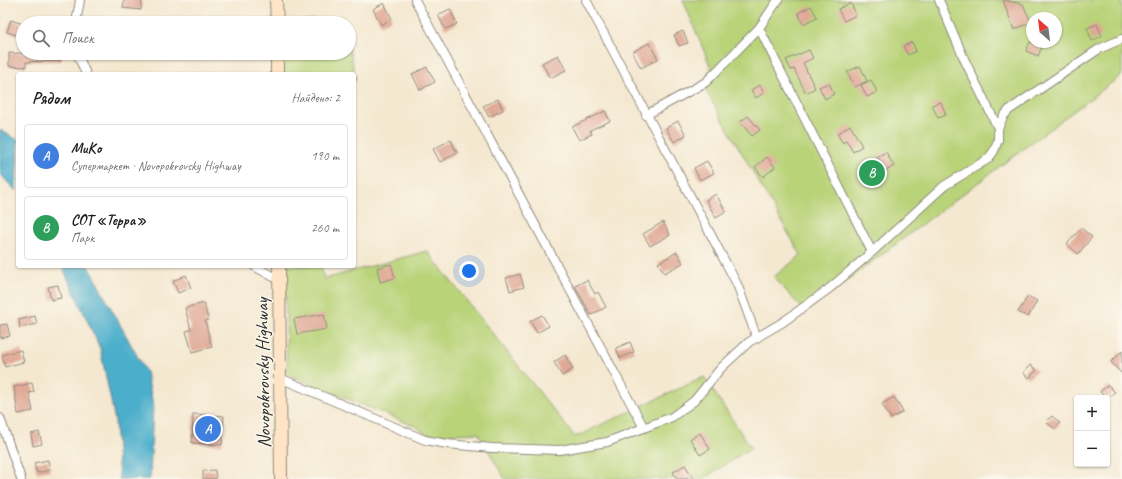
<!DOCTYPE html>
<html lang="ru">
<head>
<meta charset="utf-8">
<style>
  body { margin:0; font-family:Caveat,sans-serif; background:#f6f6f6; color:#202124 }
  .controls { position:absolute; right:12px; bottom:12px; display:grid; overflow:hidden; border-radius:4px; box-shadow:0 1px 3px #0004 }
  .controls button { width:36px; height:36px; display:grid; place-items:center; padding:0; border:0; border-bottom:1px solid #e0e0e0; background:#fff; color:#202124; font:20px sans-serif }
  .compass { position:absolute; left:1026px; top:12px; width:36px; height:36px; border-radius:50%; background:#fff; box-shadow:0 1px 3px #0004; rotate:332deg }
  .you { position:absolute; left:469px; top:271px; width:14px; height:14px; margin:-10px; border:3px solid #fff; border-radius:50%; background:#1a73e8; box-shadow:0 0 0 6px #1a73e833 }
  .badge { display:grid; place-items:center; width:26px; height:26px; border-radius:50%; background:#db2777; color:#fff; font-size:13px; font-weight:700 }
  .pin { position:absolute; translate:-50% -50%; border:2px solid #fff; box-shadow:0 1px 4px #0006 }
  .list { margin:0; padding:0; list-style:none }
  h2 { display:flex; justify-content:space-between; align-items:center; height:52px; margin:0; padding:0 16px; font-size:17px }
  h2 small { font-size:13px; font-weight:400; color:#757577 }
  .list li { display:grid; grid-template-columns:26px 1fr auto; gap:12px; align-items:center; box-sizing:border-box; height:64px; margin:0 8px 8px; padding:0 8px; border:1px solid #e0e0e0; border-radius:4px }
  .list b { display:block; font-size:15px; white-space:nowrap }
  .list p { margin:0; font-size:13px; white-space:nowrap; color:#757577 }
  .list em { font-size:13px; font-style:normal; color:#757577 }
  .icon { flex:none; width:22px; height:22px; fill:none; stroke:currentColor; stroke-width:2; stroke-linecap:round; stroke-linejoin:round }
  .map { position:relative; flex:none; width:1122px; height:479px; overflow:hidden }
  .search { position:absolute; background:#fff; box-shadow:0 1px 3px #0004; left:16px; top:16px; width:340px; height:44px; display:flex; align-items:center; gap:10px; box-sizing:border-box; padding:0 14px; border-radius:22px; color:#757577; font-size:15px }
  .panel { position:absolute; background:#fff; box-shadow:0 1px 3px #0004; left:16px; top:72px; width:340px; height:196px; border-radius:4px }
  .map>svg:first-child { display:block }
  .green { fill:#b9d379; stroke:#727f52; fill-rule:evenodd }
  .water { fill:#4caecb; stroke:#3c6c7b }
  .building { fill:#e0a895 }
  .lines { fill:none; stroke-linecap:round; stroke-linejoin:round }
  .minor-casing { stroke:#908a7e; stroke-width:10 }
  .secondary-casing { stroke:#908a7e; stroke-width:14 }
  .minor { stroke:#fff; stroke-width:8 }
  .secondary { stroke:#ffe4c6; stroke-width:12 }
  .labels { text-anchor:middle; stroke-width:3; stroke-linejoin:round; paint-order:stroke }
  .street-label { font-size:19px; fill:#2b2b2b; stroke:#fbf7ec }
</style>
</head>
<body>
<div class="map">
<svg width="1122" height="479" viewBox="0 0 1122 479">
  <rect width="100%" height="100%" fill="#fbf7ec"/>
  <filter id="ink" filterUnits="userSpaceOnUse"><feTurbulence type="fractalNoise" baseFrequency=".025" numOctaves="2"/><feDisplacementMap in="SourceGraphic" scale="8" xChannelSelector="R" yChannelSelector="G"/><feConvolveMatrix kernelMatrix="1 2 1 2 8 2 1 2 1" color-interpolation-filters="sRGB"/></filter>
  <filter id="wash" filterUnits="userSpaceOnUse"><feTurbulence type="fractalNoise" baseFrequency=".012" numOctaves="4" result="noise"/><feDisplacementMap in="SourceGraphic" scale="16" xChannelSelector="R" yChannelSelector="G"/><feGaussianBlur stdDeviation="0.9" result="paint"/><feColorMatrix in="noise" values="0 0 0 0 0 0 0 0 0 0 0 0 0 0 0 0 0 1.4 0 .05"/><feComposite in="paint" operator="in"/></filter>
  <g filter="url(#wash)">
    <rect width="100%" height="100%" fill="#f4e8d0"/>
    <g class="green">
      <path d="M683,0H1122V75L805,312L774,277L801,255L706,91L711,68ZM1032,18H1056V42H1032Z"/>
      <path d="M343,17L344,23H282Z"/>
      <path d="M349,47L356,80L354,82V74H283L282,53H349Z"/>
      <path d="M427,251L575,437L704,377L751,448L703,479H505L478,433L427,435L417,427L287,374L285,266H321L324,279Z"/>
    </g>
    <g class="water">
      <path d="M0,130L18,140L16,191L0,174Z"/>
      <path d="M62,266H88L146,372L153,404L150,479H119L115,421L100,348Z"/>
    </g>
    <g id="blocks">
      <g class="building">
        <path d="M124,0H142L141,10L123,8Z"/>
        <path d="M1003,0L1023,4L1031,22L1014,30Z"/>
        <path d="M384,3L392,19L381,25L373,9Z"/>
        <path d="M851,3L856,15L844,21L838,9Z"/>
        <path d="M811,6L817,17L803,24L798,13Z"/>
        <path d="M450,9L457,24L445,29L438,15Z"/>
        <path d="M11,20L23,24V37L7,32Z"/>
        <path d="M1097,24L1102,36L1092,41L1087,28Z"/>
        <path d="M683,31L688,43L679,46L674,35Z"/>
        <path d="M912,42L916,51L908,55L903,46Z"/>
        <path d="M1030,42H1044L1038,56L1026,51Z"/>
        <path d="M649,43L658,59L641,68L632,52Z"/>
        <path d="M809,50L813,58L803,63L815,88L806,93L794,69L791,70L786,60Z"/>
        <path d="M9,53L61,54V61L26,62V67L9,66Z"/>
        <path d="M558,55L566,70L550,78L542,63Z"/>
        <path d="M860,66L867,81L855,87L847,72Z"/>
        <path d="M427,67L435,82L420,90L412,74Z"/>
        <path d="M871,80L877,92L867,97L861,85Z"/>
        <path d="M829,83L834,94L825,99L819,87Z"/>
        <path d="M760,85L764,93L756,98L751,90Z"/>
        <path d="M498,99L503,110L489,117L483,106Z"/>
        <path d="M941,102L946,115L938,118L932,105Z"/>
        <path d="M605,111L610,121L590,130L592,134L579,140L572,127Z"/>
        <path d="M748,116L760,130L752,136L740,122Z"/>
        <path d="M678,121L686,135L674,142L666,128Z"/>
        <path d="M850,125L862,146L853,152L846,140L843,143L837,134Z"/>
        <path d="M451,140L457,153L440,162L433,149Z"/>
        <path d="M886,152L894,166L886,171L877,157Z"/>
        <path d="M767,157L775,167L763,177L755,167Z"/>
        <path d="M707,161L714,173L700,180L694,168Z"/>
        <path d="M716,194L726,212L716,218L706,200Z"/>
        <path d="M663,222L670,235L650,246L643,234Z"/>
        <path d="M1081,228L1092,237L1078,254L1067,244Z"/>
        <path d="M677,252L683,263L664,273L658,263Z"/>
        <path d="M391,264L395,278L380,282L377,268Z"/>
        <path d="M520,274L524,287L510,291L506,278Z"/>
        <path d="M186,275L191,288L178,293L173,281Z"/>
        <path d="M587,280L595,294L598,292L606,307L591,315L575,286Z"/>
        <path d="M58,285L61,298L51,300L48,287Z"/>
        <path d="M1028,296L1037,301L1028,317L1018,312Z"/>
        <path d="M204,303L208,320L205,321L212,347L192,352L186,331L191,330L185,308Z"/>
        <path d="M324,314L327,329L297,334L294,319Z"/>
        <path d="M542,315L549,326L537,333L530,321Z"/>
        <path d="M35,316L37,324L20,328L19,320Z"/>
        <path d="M7,324L10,336L0,338V325Z"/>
        <path d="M630,342L634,352L620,358L616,348Z"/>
        <path d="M21,350L24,362L5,367L2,355Z"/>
        <path d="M1122,351V374L1111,362Z"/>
        <path d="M565,355L573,369L562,376L554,362Z"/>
        <path d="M1030,365L1037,370L1029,378L1023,373Z"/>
        <path d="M32,383L34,392L29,393L33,411L18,414L14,387Z"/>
        <path d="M1108,385L1115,392L1107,399L1100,392Z"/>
        <path d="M894,397L903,412L891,419L882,404Z"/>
        <path d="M193,414L224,416L222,445L192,443Z"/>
        <path d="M1052,416L1060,423L1055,429L1046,422Z"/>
        <path d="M39,432L42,444L33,446L31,434Z"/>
        <path d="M700,433L710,449L700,455L690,439Z"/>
        <path d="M48,460L50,470L37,473L34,463Z"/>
        <path d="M685,465L694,479H677L673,472Z"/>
        <path d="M215,470L216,479H203V471Z"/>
      </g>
    </g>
  </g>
  <g filter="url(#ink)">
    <use href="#blocks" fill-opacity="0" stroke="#908a7e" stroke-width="1"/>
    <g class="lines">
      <defs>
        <g id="minor">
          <path d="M415,0L644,428"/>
          <path d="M586,0L737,284L757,338"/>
          <path d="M939,0L965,61L998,128"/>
          <path d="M76,23L80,0"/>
          <path d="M759,28L872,252"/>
          <path d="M77,53L86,74"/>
          <path d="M646,115L706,82L759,28L778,0"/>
          <path d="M254,266L279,280"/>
          <path d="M280,378L425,440L447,444L492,448L560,450L607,442L672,417L694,401L721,368L749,342L783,322L830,288L872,252L944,186L988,159L994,151L998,140V128L1003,117L1009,110L1099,49L1122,39"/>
          <path d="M0,418L21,479"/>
        </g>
        <g id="secondary">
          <path d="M276,0L277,23"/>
          <path d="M277,53V74"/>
          <path d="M279,266L281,479"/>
        </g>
      </defs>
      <use href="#minor" class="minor-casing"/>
      <use href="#secondary" class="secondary-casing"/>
      <use href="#minor" class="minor"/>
      <use href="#secondary" class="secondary"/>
    </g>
  </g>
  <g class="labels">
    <g class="street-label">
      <text transform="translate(262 373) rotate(-91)" y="7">Novopokrovsky Highway</text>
    </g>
  </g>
</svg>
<div class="controls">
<button>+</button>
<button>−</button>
</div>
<svg class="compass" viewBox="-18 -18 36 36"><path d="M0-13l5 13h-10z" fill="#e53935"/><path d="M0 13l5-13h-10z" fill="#757577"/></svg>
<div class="you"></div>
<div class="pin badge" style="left:208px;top:429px;background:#3f7fe0">A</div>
<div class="pin badge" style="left:872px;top:173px;background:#2e9e5b">B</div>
<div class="search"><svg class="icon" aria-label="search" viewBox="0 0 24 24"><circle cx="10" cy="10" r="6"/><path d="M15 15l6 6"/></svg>Поиск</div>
<section class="panel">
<h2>Рядом<small>Найдено: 2</small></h2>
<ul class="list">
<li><span class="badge" style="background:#3f7fe0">A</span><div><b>МиКо</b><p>Супермаркет · Novopokrovsky Highway</p></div><em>190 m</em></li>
<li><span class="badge" style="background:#2e9e5b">B</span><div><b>СОТ «Терра»</b><p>Парк</p></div><em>260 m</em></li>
</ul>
</section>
</div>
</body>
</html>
